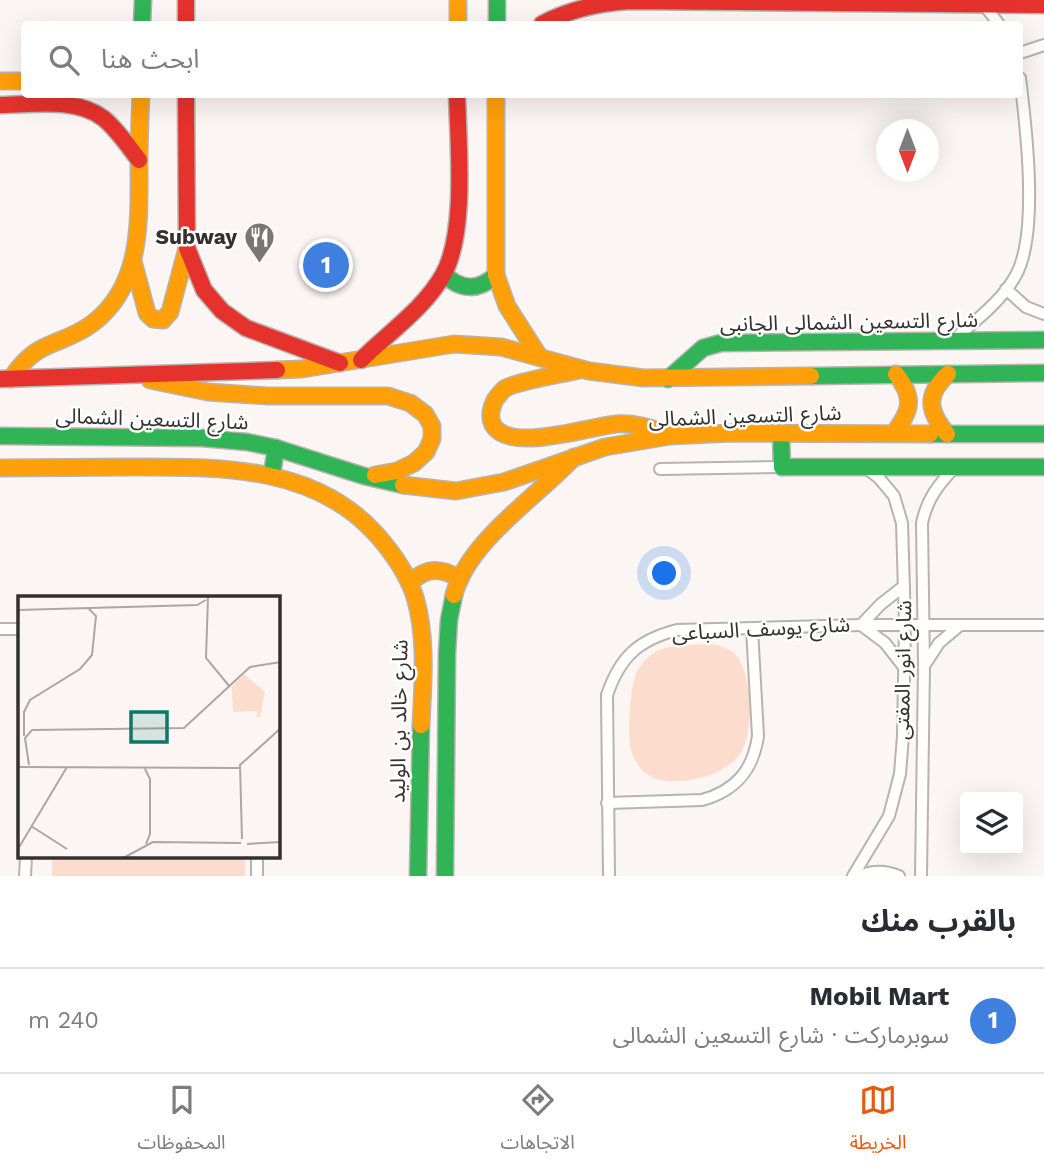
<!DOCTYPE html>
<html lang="ar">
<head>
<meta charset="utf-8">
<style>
  body { margin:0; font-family:"Work Sans","Noto Sans Arabic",sans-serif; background:#f2f2f3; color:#2b2b33; direction:rtl }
  .controls { position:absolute; right:21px; bottom:21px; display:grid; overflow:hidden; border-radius:7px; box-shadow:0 7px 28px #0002 }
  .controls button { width:63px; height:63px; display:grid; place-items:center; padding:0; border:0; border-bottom:2px solid #e1e1e2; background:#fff; color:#2b2b33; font:35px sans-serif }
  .compass { position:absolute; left:876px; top:119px; width:63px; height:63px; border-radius:50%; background:#fff; box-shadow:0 7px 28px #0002; rotate:180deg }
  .you { position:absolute; left:665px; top:574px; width:24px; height:24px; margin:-18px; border:5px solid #fff; border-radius:50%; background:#1a73e8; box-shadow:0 0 0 10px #1a73e833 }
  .badge { display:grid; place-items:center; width:46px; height:46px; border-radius:50%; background:#ea580c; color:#fff; font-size:23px; font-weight:700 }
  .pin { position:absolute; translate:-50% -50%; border:4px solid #fff; box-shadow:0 2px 7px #0006 }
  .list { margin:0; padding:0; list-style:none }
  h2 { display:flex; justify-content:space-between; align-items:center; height:91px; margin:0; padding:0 28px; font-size:30px }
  h2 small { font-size:23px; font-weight:400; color:#7c7c81 }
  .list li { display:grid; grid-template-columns:46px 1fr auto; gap:21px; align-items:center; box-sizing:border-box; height:105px; padding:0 28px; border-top:2px solid #e1e1e2 }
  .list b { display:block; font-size:26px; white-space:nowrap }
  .list p { margin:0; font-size:23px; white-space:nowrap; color:#7c7c81 }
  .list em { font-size:23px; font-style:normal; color:#7c7c81 }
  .icon { flex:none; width:38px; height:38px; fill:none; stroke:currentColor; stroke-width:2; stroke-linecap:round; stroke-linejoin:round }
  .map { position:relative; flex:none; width:1044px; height:876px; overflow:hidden; direction:ltr }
  .search { position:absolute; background:#fff; box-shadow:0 7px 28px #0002; left:21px; right:21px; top:21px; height:77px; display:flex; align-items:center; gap:18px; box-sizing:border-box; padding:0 24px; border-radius:7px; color:#7c7c81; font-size:26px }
  .sheet { height:196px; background:#fff }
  nav { display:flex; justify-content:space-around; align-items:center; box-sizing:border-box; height:98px; border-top:2px solid #e1e1e2; background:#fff; font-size:19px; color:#7c7c81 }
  nav a { display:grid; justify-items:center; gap:4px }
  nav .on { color:#ea580c }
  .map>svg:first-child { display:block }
  .green { fill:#fcdccd }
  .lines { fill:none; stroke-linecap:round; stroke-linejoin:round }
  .street-casing { stroke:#b6b3b1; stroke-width:14 }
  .fast-casing { stroke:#b6b3b1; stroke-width:19 }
  .slow-casing { stroke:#b6b3b1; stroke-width:19 }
  .jam-casing { stroke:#b6b3b1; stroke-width:19 }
  .street { stroke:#fefefd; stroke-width:10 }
  .fast { stroke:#30b455; stroke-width:16 }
  .slow { stroke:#ff9f0a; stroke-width:16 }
  .jam { stroke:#e5322d; stroke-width:16 }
  .labels { text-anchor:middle; stroke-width:5; stroke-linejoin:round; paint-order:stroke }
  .poi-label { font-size:21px; font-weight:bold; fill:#34312f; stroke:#fff; text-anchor:end }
  .street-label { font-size:21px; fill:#34312f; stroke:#fff }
  .inset-road { fill:none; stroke:#aba7a5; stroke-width:2 }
  .view { fill:#0f766e; fill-opacity:0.15; stroke:#0f766e; stroke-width:3.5 }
  .inset-edge { fill:none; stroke:#34312f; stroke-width:3.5 }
</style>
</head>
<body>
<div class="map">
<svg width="1044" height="876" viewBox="0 0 1044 876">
  <rect width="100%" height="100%" fill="#fbf6f4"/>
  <g class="green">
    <path d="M712,644C720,646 729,648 736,655C753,675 756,743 735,760C719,774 701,779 681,781C666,782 653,781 642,770C637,764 631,754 630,746C628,732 630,691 635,677C638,667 645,659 654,653C670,643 694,645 712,644Z"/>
    <rect x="52" y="857" width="193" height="19"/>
  </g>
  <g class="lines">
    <defs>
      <g id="street">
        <path d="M983,4L999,24"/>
        <path d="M1020,53L1044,45"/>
        <path d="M1006,289L1026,307L1044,314"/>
        <path d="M953,340C975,321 1002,301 1016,275C1039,233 1026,126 1020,78"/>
        <path d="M660,469L782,467"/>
        <path d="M0,629H19"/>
        <path d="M926,663L939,643L959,626"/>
        <path d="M903,666L885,643L861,625L881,604L904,586"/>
        <path d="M607,803L702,800C735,791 753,771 758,736L752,629"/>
        <path d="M25,876L26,857"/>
        <path d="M257,876V857"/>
        <path d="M609,876L607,695C620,657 638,640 677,630L861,625H1044"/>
        <path d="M853,876L889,816L900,774L903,736L905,625L902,523L894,496L879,478L865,467"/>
        <path d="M859,876C873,870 885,870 899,876"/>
        <path d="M921,876L924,666L922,523C927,499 938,485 955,467"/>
      </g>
      <g id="fast">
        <path d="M497,0V24"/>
        <path d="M142,24L143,0"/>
        <path d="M444,274C461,291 479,291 496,275"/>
        <path d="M811,376L1044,373"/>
        <path d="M668,379L703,348L721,343L1044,340"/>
        <path d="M781,434L782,467"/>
        <path d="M930,434H1044"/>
        <path d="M0,436L202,438L247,442L276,448L364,476L403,485"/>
        <path d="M782,467H1044"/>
        <path d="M272,474L276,448"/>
        <path d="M418,876L421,725"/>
        <path d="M445,876L447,653L449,620L454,595"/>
      </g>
      <g id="slow">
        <path d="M458,0V24"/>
        <path d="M0,81H24"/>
        <path d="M496,94V275L507,306L539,356"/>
        <path d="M133,261L147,313L153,319L163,320L170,312L187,248"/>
        <path d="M277,370L302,369L454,344L501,347L589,371L644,378L811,376"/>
        <path d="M579,370C563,374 518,381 506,388C502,390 498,396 495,400C491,408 489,417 493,425C510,454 590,426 617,424C633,423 649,427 664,433"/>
        <path d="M11,379C38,337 60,348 93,323C143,285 139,220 139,164C139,141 140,117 141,94"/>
        <path d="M150,380L208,392L268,396H388L410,403L425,414L432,426V439L426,452L414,463L397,471L375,475"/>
        <path d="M894,433C912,410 914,397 896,374"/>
        <path d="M947,434C928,411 925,395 948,374"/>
        <path d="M0,468C44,468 89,467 133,467C219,467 314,465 376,534C393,553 407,573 415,597C427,638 423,683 421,725"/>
        <path d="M403,485L456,491L504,482L605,447L670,436L731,433L930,434"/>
        <path d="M410,583C426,567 441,567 460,579"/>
        <path d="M454,595C468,541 537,497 574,457"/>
      </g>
      <g id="jam">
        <path d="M186,0V24"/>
        <path d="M542,24C570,9 598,3 630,1L1044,5"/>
        <path d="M186,94L187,248L204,290L222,311L246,328L340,363"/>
        <path d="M0,105C32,105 75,97 103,118C117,129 128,146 139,160"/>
        <path d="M361,360C388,333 424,309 443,275C467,233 458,143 457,94"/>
        <path d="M0,379L277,370"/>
      </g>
    </defs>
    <use href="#street" class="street-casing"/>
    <use href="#fast" class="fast-casing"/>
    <use href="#slow" class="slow-casing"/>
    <use href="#jam" class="jam-casing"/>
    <use href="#street" class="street"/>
    <use href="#fast" class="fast"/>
    <use href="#slow" class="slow"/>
    <use href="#jam" class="jam"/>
  </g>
  <defs>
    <symbol id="restaurant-pin" viewBox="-11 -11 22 30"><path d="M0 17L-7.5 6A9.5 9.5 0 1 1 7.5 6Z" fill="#7a7674" stroke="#fff"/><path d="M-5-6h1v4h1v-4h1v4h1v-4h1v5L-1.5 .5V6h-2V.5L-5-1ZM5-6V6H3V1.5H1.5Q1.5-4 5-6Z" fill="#fff"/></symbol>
  </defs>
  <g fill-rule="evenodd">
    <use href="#restaurant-pin" x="242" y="220" width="35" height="47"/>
  </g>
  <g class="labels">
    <g class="poi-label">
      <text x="237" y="244">Subway</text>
    </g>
    <g class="street-label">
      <text transform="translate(849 322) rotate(-1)" y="7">شارع التسعين الشمالى الجانبى</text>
      <text transform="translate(745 416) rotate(-2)" y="7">شارع التسعين الشمالى</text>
      <text transform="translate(152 419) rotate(2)" y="7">شارع التسعين الشمالى</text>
      <text transform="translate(761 629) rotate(-3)" y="7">شارع يوسف السباعى</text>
      <text transform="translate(903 670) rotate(-89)" y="7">شارع انور المفتى</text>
      <text transform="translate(399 721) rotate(-89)" y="7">شارع خالد بن الوليد</text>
    </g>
  </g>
  <g transform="translate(18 596)">
    <rect width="262" height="262" fill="#fbf6f4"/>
    <path d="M226,78L247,96L242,121H238L240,115L215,116L214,91Z" fill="#fcdccd"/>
    <path class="inset-road" d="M190,1L188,62L212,91M0,14L179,9L188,4M6,140V116L12,104L62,73L74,59L78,20L71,13M11,169L7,142L14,134L166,132L232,71L263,66M0,171L223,172M126,171L132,183V238L128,248M13,230L49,253M224,243L222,169L263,132M229,248L263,246M0,253L49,171M105,262L135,246L223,247"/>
    <path class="view" d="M113,116H149V146H113Z"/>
    <rect width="262" height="262" class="inset-edge"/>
  </g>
</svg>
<div class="controls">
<button><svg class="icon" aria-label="layers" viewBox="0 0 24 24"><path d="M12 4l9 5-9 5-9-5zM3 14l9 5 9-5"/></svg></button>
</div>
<svg class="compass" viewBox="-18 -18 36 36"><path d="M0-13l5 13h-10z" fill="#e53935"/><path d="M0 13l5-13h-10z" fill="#7c7c81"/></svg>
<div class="you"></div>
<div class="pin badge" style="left:326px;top:265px;background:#3f7fe0">1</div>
<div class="search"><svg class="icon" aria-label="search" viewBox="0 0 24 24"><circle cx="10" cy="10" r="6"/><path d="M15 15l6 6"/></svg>ابحث هنا</div>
</div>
<section class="sheet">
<h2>بالقرب منك<small></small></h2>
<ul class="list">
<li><span class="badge" style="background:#3f7fe0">1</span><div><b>Mobil Mart</b><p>سوبرماركت · شارع التسعين الشمالى</p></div><em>240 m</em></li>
</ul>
</section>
<nav>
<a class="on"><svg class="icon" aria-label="map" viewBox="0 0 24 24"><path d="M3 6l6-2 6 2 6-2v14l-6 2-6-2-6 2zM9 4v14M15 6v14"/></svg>الخريطة</a>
<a><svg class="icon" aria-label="directions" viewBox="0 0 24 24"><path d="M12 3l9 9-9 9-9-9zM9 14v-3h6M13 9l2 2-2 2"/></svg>الاتجاهات</a>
<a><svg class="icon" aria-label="saved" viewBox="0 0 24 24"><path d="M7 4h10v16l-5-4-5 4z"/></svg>المحفوظات</a>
</nav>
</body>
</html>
